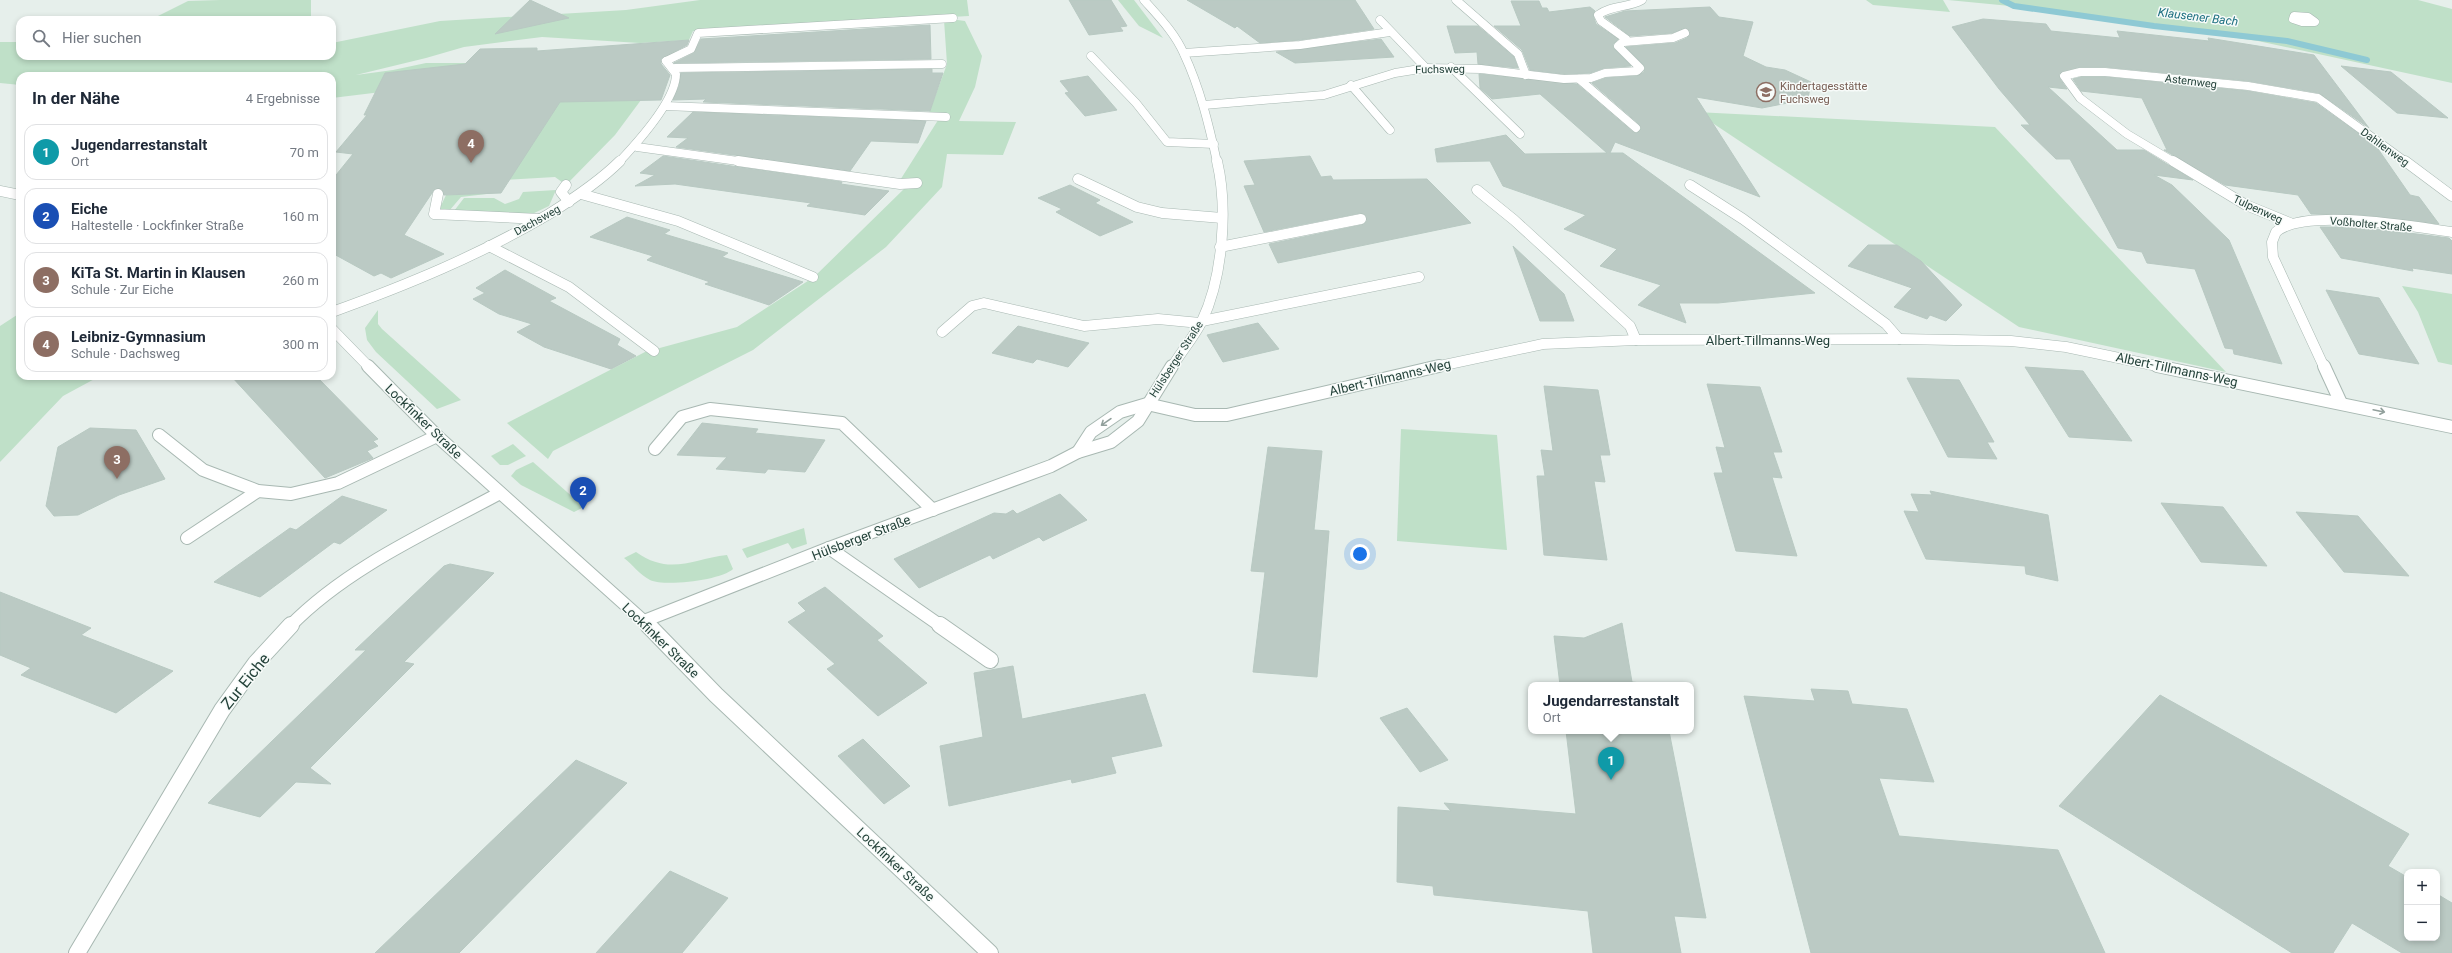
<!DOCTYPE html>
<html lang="de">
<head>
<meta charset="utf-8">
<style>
  body { margin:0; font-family:Roboto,sans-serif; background:#f6f6f7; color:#1f2937 }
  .controls { position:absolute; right:12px; bottom:12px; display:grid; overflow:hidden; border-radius:8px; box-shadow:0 2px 6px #0003 }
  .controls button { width:36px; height:36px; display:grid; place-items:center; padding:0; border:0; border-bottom:1px solid #e0e1e3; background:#fff; color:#1f2937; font:20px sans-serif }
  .you { position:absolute; left:1360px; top:554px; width:14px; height:14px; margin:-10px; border:3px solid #fff; border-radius:50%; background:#1a73e8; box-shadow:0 0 0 6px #1a73e833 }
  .badge { display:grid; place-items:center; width:26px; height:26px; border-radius:50%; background:#b45309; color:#fff; font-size:13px; font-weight:700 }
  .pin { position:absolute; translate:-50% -33px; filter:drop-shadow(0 1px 2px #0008) }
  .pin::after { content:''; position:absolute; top:21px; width:14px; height:12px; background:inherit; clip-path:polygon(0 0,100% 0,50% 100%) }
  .popup { position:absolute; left:1528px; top:682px; width:166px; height:52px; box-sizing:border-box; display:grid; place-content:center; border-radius:8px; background:#fff; filter:drop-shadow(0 1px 3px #0005); font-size:13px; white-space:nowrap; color:#747a83 }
  .popup b { font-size:15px; color:#1f2937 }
  .popup::after { content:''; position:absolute; left:50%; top:100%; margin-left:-8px; border:8px solid transparent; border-top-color:#fff }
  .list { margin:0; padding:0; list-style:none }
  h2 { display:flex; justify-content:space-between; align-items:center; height:52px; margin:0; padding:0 16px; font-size:17px }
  h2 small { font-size:13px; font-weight:400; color:#747a83 }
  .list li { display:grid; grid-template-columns:26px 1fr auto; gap:12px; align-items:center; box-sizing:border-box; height:56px; margin:0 8px 8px; padding:0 8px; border:1px solid #e0e1e3; border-radius:12px }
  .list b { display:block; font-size:15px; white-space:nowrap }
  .list p { margin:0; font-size:13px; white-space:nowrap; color:#747a83 }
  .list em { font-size:13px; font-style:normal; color:#747a83 }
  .icon { flex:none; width:22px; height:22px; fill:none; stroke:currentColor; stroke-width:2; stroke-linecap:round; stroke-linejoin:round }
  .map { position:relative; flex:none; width:2452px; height:953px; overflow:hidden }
  .search { position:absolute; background:#fff; box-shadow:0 2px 6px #0003; left:16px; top:16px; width:320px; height:44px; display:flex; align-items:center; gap:10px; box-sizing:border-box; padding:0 14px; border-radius:12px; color:#747a83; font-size:15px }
  .panel { position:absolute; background:#fff; box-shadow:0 2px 6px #0003; left:16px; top:72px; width:320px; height:308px; border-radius:12px }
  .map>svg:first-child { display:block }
  .green { fill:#bfe0c8 }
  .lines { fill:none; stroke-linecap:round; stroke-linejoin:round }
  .stream { stroke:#8ec9d4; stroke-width:6 }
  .building { fill:#bbcac4; stroke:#b8c9c2 }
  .service-far3-casing { stroke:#a8b8b2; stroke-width:9 }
  .service-far2-casing { stroke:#a8b8b2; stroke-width:11 }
  .service-far1-casing { stroke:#a8b8b2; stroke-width:14 }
  .service-casing { stroke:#a8b8b2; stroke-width:18 }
  .pedestrian-casing { stroke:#a8b8b2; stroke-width:9 }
  .minor-far3-casing { stroke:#a8b8b2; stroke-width:9 }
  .minor-far2-casing { stroke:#a8b8b2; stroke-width:11 }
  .minor-far1-casing { stroke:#a8b8b2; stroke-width:14 }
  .minor-casing { stroke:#a8b8b2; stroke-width:18 }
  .tertiary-far2-casing { stroke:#a8b8b2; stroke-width:11 }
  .tertiary-far1-casing { stroke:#a8b8b2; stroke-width:14 }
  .tertiary-casing { stroke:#a8b8b2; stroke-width:18 }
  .service-far3 { stroke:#fff; stroke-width:8 }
  .service-far2 { stroke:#fff; stroke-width:10 }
  .service-far1 { stroke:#fff; stroke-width:12 }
  .service { stroke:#fff; stroke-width:16 }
  .pedestrian { stroke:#fff; stroke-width:8 }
  .minor-far3 { stroke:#fff; stroke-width:8 }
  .minor-far2 { stroke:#fff; stroke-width:10 }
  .minor-far1 { stroke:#fff; stroke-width:12 }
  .minor { stroke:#fff; stroke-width:16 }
  .tertiary-far2 { stroke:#fff; stroke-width:10 }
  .tertiary-far1 { stroke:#fff; stroke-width:12 }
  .tertiary { stroke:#fff; stroke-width:16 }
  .oneway { stroke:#92a09c }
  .labels { text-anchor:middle; stroke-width:3; stroke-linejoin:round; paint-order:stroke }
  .far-street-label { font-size:11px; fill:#24423a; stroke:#f7fbf9 }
  .far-education-label { font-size:11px; fill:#785e54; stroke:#f7fbf9; text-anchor:start }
  .far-water-label { font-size:12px; font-style:italic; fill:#1c6f80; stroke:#f7fbf9 }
  .street-label { font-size:13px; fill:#24423a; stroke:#f7fbf9 }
  .near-street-label { font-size:16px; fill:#24423a; stroke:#f7fbf9 }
</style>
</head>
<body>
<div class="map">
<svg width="2452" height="953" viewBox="0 0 2452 953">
  <rect width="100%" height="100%" fill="#e6efeb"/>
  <g class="green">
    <path d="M220,0H311V20H150L188,1Z"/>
    <path d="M700,0H967L969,16L693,31L689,40L640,43L542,37L464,47L426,58L356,75L393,70L426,63H466L432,95L406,89L332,98V76H20V85L0,83V42H20V56H332V43L440,21L626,10Z"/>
    <path d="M1118,0H1134L1163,38L1139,26Z"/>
    <path d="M1866,0H1943L1950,12L1873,5Z"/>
    <path d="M1948,0H2418L2452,9V83L2258,41L2010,6Z"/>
    <path d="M950,19L965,21L982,56L975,87L959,121L1016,122L1003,155L947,154L942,187L886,247L753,350L553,451L548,459L507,423L645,352L737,327L814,277L906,187L897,185L940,117L928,116L947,64L944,20Z"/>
    <path d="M538,93L641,100L615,135L566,185L555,177L473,182L509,140L536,138L552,114Z"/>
    <path d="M1696,112L1995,127L2226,372L2019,327Z"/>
    <path d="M556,190L549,206L530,215L454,211L464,198H494L505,204L519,199L523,192Z"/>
    <path d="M495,193L461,197L449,211L439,210L446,195Z"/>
    <path d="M2402,286L2452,294V365L2438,362L2418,312Z"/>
    <path d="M378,310V324L382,329L461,400L437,409L376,352L367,340L365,328Z"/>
    <path d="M20,313V376H100L63,396L0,462V326Z"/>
    <path d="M1401,429L1497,435L1507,550L1397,541Z"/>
    <path d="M513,444L526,456L508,465H500L491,456Z"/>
    <path d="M533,462L584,507L574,512L521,485L511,476L516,470Z"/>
    <path d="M804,528L807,544L792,549L788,543L747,558L742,549Z"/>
    <path d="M636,552C670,576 692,559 727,555L733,569C722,580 665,587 650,580C640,575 632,564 624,558Z"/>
  </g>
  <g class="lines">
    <path class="stream" d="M2002,0L2014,6L2154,26L2287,41L2367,60"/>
  </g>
  <g class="building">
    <path d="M530,0L569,18L495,34Z"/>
    <path d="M1069,0H1111L1127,26L1120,27L1123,31L1089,35Z"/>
    <path d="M1187,0H1355L1374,29L1299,40L1260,43L1237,26L1235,28Z"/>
    <path d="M1511,1H1539L1542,8H1547L1549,12L1590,7L1595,11L1593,15L1596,24L1618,39L1613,44L1614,49L1631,66L1604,68L1590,73L1564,74L1530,70L1522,50L1494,26H1521Z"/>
    <path d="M1710,7L1719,17L1753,22L1743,56L1766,67L1785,70L1811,82L1808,99L1762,108L1696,97L1760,197L1615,142L1610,153H1623L1815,293L1718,303H1679L1686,323L1638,305L1661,285L1600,266L1617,249L1564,229L1586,215L1503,186L1490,161L1437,162L1435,149L1506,135L1525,154L1607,153L1540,94L1492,99L1480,88L1479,74L1577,84L1633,132L1637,133L1641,129L1639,124L1592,83L1606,78L1637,76L1644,72V65L1626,47L1675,43L1687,38L1690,31L1685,28L1672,33L1630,36L1605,17L1625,11Z"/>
    <path d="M1983,19L2046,24L2051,31L2120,38L2117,31L2209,41L2208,38L2314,55L2369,128L2319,93L2249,81L2106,67H2080L2059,74L2060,79L2067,89L2048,87L2117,150H2144L2193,180L2154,175L2172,185L2229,240L2282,364L2234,354L2233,349L2225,348L2195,269L2147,263L2142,252L2118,248L2070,159H2056L2021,125H2030L1999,89L1952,27Z"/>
    <path d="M930,25L931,59L674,63L694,53L701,39Z"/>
    <path d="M1447,26H1478L1514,57L1518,68L1478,64L1477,52L1455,53Z"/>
    <path d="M1381,39L1394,57L1295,63L1276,52Z"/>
    <path d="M689,40L687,45L661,59V64L670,75L661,100L560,102L501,193L444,195L442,189L434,190L404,235L444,254L391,278L381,273L374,276L332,253V180L353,154L336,152L367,115H364L385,73L465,64L480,49L537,48V51Z"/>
    <path d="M2341,66L2391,72L2448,118L2397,113Z"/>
    <path d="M932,69V73H943L930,111L703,102L706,99L673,100L679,86L681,73Z"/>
    <path d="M1088,76L1117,110L1085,116L1065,93L1069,92L1060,81Z"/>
    <path d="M2081,77H2105L2247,91L2316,103L2376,146L2410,195L2419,197L2439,224L2361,215L2311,214L2298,195L2225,185L2164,150H2167L2142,98L2081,91L2073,79Z"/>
    <path d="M693,112L926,121L918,143L871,141L850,171L676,147L688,138L667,137Z"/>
    <path d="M663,156L842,182L841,184L889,191L865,215L807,206L811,203L675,184L635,186L655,175L640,173Z"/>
    <path d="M1310,156L1321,177L1331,176L1333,180L1427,179L1471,223L1278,263L1269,244L1362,225L1367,221L1365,215L1360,213L1264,232L1244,186L1255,185L1244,161Z"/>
    <path d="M1070,185L1100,200L1095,203L1133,222L1100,236L1056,212L1062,209L1038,198Z"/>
    <path d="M627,217L670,230L664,234L728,253L722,257L803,282L769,305L705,284L710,282L647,260L653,256L590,237Z"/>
    <path d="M2320,227H2360L2449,238L2452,241V274L2412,268L2413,271L2341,258Z"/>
    <path d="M1868,245H1897L1921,261L1962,305L1946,321L1930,315L1927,319L1894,307L1912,288L1848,266Z"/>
    <path d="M1513,246L1564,294L1574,321H1540Z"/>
    <path d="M505,270L556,298L549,301L620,339L617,345L636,356L611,369L544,347L517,332L532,324L499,314L473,299L485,293L476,288Z"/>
    <path d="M2326,290L2379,298L2419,364L2359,354Z"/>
    <path d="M1258,323L1279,349L1223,362L1207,335Z"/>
    <path d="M1018,326L1089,343L1068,367L1037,359L1033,363L992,353Z"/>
    <path d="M2025,367L2083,371L2132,441L2069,437Z"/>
    <path d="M231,376H316L378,439L373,441L378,446L367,451L373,458L325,478Z"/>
    <path d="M1907,378L1959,380L1994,442H1987L1997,459L1948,457Z"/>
    <path d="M1707,384L1760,387L1782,452H1773L1782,478L1772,477L1797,556L1736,551L1714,473H1723L1716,447L1725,448Z"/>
    <path d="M1544,386L1598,390L1610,455H1600L1605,482L1594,481L1607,560L1544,555L1537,476H1545L1541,450L1553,451Z"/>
    <path d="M702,423L758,429L755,433L825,440L805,472L768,469L765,473L716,469L727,457L677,455Z"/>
    <path d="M90,428L136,430L165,479L119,495L78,515L54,516L46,506L58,447Z"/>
    <path d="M1268,447L1322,451L1314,530L1329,531L1317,677L1253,672L1265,572L1251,571Z"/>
    <path d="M1930,491L2048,515L2058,581L2026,574L2025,566L1926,559L1904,511L1919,512L1911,494L1932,495Z"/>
    <path d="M1060,494L1087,520L1043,541L1039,537L993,559L990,555L919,588L894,559L994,513L1006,514L1013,510L1017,514Z"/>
    <path d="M342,496L387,510L340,544L334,542L260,597L214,582L290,528L296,530Z"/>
    <path d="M2161,503L2223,507L2267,566L2201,562Z"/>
    <path d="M2296,512L2358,516L2409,576L2344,572Z"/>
    <path d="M450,564L494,573L404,662L414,664L310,768L331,784L296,782L260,817L208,803L366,650H355L444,566Z"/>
    <path d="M825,587L883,636L877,640L927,683L878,716L827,669L835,664L788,622L806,611L798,603Z"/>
    <path d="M0,592L91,628L81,635L173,671L116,713L21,675L31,668L0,655Z"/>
    <path d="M1622,623L1632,682L1660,685H1560L1554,636L1584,638Z"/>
    <path d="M1013,666L1022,719L1145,694L1162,746L1111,757L1116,773L1072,783L1071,779L949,806L940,746L983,737L974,673Z"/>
    <path d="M1811,689L1848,691L1852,704L1907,709L1934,782L1879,778L1899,836L2058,850L2105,953H1811L1744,696L1815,701Z"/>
    <path d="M2160,695L2409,834L2388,866L2407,877V938H2437V894L2452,903V953H2402L2352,923L2333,953H2292L2059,806Z"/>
    <path d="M1407,708L1448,760L1420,772L1380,718Z"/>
    <path d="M1566,731H1669L1706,918L1674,916L1681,953H1593L1588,911L1434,895L1433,886L1397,882L1398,807L1451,811L1444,803L1576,814Z"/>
    <path d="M863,739L910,786L884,804L838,756Z"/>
    <path d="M576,760L627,783L459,953H375Z"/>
    <path d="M670,871L728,898L682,953H596Z"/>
  </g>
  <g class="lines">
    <defs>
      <g id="service-far3">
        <path d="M1456,0L1518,54L1526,75"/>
        <path d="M1380,20L1426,68"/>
        <path d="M1184,53L1300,45L1390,32"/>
        <path d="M1091,56L1136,103L1167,142L1214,144"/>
        <path d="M666,61L691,49L698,33L953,18"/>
        <path d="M1451,67L1520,134"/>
        <path d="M675,68L942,64"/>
        <path d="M1579,79L1636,128"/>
        <path d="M1351,85L1390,130"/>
        <path d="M665,106L946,117"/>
        <path d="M637,147L745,162"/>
      </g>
      <g id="service-far2">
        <path d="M738,161L900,184L917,183"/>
        <path d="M1078,179L1137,207L1162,213L1222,218"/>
        <path d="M566,185L561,192L569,202"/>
        <path d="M438,194L434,214L540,219"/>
        <path d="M581,194L678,221L813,277"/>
        <path d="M489,246L569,287L654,351"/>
        <path d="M1220,247L1361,219"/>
        <path d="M1202,321L1419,277"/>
        <path d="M942,332L972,306L984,303L1084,326L1158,319L1200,323"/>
      </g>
      <g id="service-far1">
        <path d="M159,435L203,470L258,491L291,494L338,483L437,436"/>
        <path d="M655,449L682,417L710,409L842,423L933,510"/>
        <path d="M187,538L258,491"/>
        <path d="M829,548L941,626"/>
      </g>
      <path id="service" d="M940,625L990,660"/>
      <path id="pedestrian" d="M2294,16L2308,17L2315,22H2302L2293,19Z"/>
      <g id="minor-far3">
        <path d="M1144,0C1159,17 1175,33 1184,54C1200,88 1209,125 1217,162"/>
        <path d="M1624,42L1673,38L1685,33"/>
        <path d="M1204,105L1324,95L1395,73L1426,68L1481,69L1564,79L1591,78L1605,73L1637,71L1640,68L1618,46L1626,39L1601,21L1598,15C1611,5 1628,8 1642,0"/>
        <path d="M619,162C636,144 676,100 676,74L666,61"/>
        <path d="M2174,162L2127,134L2080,98L2064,76L2080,72H2105L2248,86L2318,98L2406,162"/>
      </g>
      <g id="minor-far2">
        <path d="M2173,161L2246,205L2290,223"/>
        <path d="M2405,161L2452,196"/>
        <path d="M1690,185L1743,219L1886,324L1899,339"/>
        <path d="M1477,190L1514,220L1630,326L1636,340"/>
        <path d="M332,312C407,285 480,255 549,214C573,199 599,182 620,161"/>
        <path d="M1172,367C1181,352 1194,337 1202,321C1223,277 1228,208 1217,161"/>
        <path d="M1435,367L1543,344L1636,340L1899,339L2011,341L2066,347L2162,367"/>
        <path d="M2324,367L2273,257L2272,242L2276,232C2304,207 2415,227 2452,232"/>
      </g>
      <g id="minor-far1">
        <path d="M2157,366L2452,427"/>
        <path d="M2324,366L2341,403"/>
        <path d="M1078,452L1091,432L1120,412L1147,404L1195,415H1227L1439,366"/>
        <path d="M644,621L829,548L1051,466L1078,452L1111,442L1138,421L1172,366"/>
        <path d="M290,626C348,567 428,532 500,493"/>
      </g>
      <path id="minor" d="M77,953L222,710L256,663L291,625"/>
      <g id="tertiary-far2">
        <path d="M0,191L20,195"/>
        <path d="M332,329L369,367"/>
      </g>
      <path id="tertiary-far1" d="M368,366L437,436L649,626"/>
      <path id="tertiary" d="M648,625L716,695L990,953"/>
    </defs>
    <use href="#service-far3" class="service-far3-casing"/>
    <use href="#service-far2" class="service-far2-casing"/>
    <use href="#service-far1" class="service-far1-casing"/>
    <use href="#service" class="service-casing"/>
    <use href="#pedestrian" class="pedestrian-casing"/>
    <use href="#minor-far3" class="minor-far3-casing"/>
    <use href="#minor-far2" class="minor-far2-casing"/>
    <use href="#minor-far1" class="minor-far1-casing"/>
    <use href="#minor" class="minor-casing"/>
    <use href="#tertiary-far2" class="tertiary-far2-casing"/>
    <use href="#tertiary-far1" class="tertiary-far1-casing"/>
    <use href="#tertiary" class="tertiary-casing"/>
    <use href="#service-far3" class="service-far3"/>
    <use href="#service-far2" class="service-far2"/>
    <use href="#service-far1" class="service-far1"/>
    <use href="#service" class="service"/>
    <use href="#pedestrian" class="pedestrian"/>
    <use href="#minor-far3" class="minor-far3"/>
    <use href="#minor-far2" class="minor-far2"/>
    <use href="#minor-far1" class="minor-far1"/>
    <use href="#minor" class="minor"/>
    <use href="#tertiary-far2" class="tertiary-far2"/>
    <use href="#tertiary-far1" class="tertiary-far1"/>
    <use href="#tertiary" class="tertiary"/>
  </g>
  <defs><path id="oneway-shaft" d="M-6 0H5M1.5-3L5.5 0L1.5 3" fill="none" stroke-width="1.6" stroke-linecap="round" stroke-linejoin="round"/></defs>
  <g class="oneway">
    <use href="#oneway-shaft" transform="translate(2379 411) rotate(12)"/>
    <use href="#oneway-shaft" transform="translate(1106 422) rotate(145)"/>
  </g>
  <defs>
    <symbol id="school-ring" viewBox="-11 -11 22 22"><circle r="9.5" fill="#f7fbf9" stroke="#8d6e63" stroke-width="1.5"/><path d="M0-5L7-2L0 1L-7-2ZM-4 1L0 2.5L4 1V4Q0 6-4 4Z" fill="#8d6e63"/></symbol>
  </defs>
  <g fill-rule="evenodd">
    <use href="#school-ring" x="1755" y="81" width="22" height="22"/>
  </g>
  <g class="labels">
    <g class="far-street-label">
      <text transform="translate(1440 69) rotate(-1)" y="4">Fuchsweg</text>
      <text transform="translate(2191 81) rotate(7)" y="4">Asternweg</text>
      <text transform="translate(2385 147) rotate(36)" y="4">Dahlienweg</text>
      <text transform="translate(2258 209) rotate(25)" y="4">Tulpenweg</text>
      <text transform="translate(537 220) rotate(-29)" y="4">Dachsweg</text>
      <text transform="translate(2371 224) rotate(5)" y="4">Voßholter Straße</text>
      <text transform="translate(1176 359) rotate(-57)" y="4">Hülsberger Straße</text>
    </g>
    <g class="far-education-label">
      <text x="1780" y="90">Kindertagesstätte<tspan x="1780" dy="13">Fuchsweg</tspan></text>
    </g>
    <g class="far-water-label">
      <text transform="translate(2198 17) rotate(7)" y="4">Klausener Bach</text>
    </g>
    <g class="street-label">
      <text x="1768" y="345">Albert-Tillmanns-Weg</text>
      <text transform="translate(2177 369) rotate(12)" y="5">Albert-Tillmanns-Weg</text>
      <text transform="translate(1390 377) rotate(-13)" y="5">Albert-Tillmanns-Weg</text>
      <text transform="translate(424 421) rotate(44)" y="5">Lockfinker Straße</text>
      <text transform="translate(861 537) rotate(-21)" y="5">Hülsberger Straße</text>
      <text transform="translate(661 640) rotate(44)" y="5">Lockfinker Straße</text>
      <text transform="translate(896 864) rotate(43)" y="5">Lockfinker Straße</text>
    </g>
    <g class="near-street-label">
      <text transform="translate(245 681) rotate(-51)" y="6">Zur Eiche</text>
    </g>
  </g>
</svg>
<div class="controls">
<button>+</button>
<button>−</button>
</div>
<div class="you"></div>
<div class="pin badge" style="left:1611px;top:780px;background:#0f9aa8">1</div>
<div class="popup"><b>Jugendarrestanstalt</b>Ort</div>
<div class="pin badge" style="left:583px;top:510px;background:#1a4fb4">2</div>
<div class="pin badge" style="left:117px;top:479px;background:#8d6e63">3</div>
<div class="pin badge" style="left:471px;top:163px;background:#8d6e63">4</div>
<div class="search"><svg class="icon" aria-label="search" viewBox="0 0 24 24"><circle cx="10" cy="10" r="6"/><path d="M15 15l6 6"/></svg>Hier suchen</div>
<section class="panel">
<h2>In der Nähe<small>4 Ergebnisse</small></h2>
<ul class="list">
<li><span class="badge" style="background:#0f9aa8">1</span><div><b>Jugendarrestanstalt</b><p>Ort</p></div><em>70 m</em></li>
<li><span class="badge" style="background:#1a4fb4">2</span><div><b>Eiche</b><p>Haltestelle · Lockfinker Straße</p></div><em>160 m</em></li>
<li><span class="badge" style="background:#8d6e63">3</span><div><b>KiTa St. Martin in Klausen</b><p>Schule · Zur Eiche</p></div><em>260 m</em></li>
<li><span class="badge" style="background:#8d6e63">4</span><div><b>Leibniz-Gymnasium</b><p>Schule · Dachsweg</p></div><em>300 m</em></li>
</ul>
</section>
</div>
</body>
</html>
